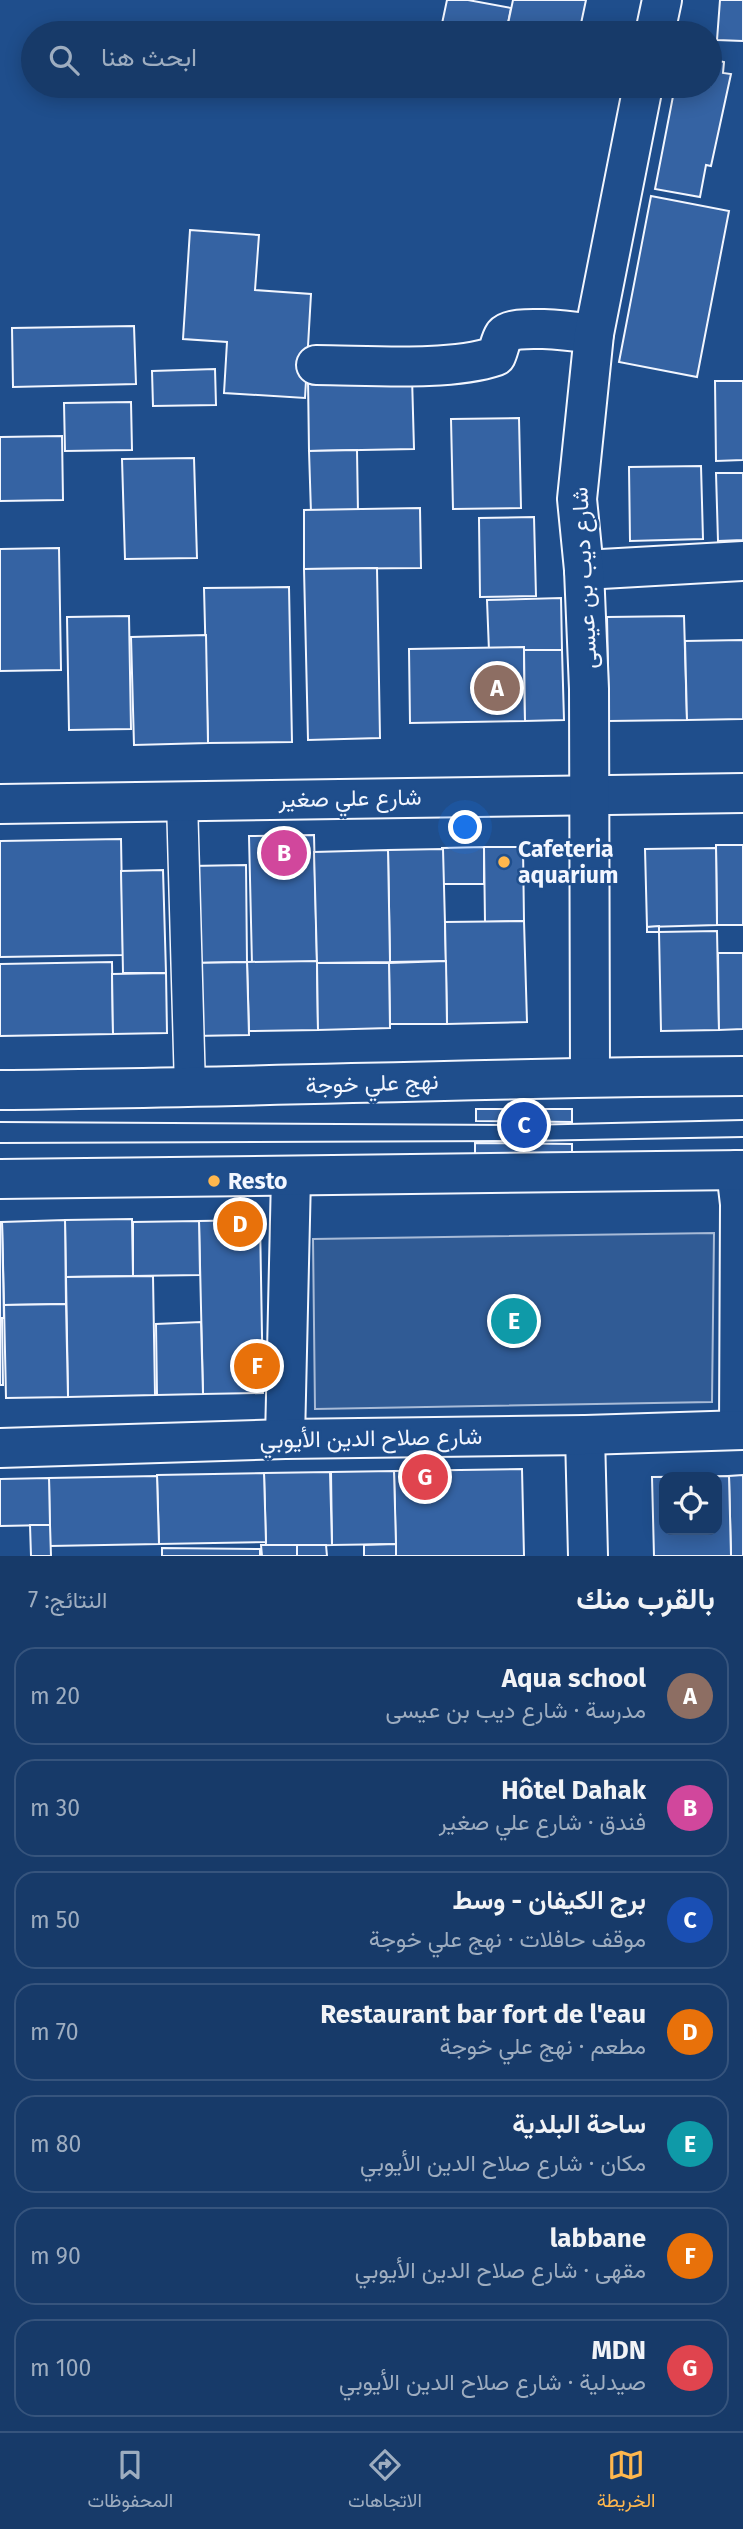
<!DOCTYPE html>
<html lang="ar">
<head>
<meta charset="utf-8">
<style>
  body { margin:0; font-family:"Fira Sans",Vazirmatn,sans-serif; background:#20416f; color:#f1f3f6; direction:rtl }
  .controls { position:absolute; right:21px; bottom:21px; display:grid; overflow:hidden; border-radius:14px; box-shadow:0 4px 18px #0003 }
  .controls button { width:63px; height:63px; display:grid; place-items:center; padding:0; border:0; border-bottom:2px solid #36547d; background:#173a69; color:#f1f3f6; font:35px sans-serif }
  .you { position:absolute; left:466px; top:828px; width:24px; height:24px; margin:-18px; border:5px solid #fff; border-radius:50%; background:#1a73e8; box-shadow:0 0 0 10px #1a73e833 }
  .badge { display:grid; place-items:center; width:46px; height:46px; border-radius:50%; background:#ffb74d; color:#fff; font-size:23px; font-weight:700 }
  .pin { position:absolute; translate:-50% -50%; border:4px solid #fff; box-shadow:0 2px 7px #0006 }
  .list { margin:0; padding:0; list-style:none }
  h2 { display:flex; justify-content:space-between; align-items:center; height:91px; margin:0; padding:0 28px; font-size:30px }
  h2 small { font-size:23px; font-weight:400; color:#9eadc0 }
  .list li { display:grid; grid-template-columns:46px 1fr auto; gap:21px; align-items:center; box-sizing:border-box; height:98px; margin:0 14px 14px; padding:0 14px; border:2px solid #36547d; border-radius:21px }
  .list b { display:block; font-size:26px; white-space:nowrap }
  .list p { margin:0; font-size:23px; white-space:nowrap; color:#9eadc0 }
  .list em { font-size:23px; font-style:normal; color:#9eadc0 }
  .icon { flex:none; width:38px; height:38px; fill:none; stroke:currentColor; stroke-width:2; stroke-linecap:round; stroke-linejoin:round }
  .map { position:relative; flex:none; width:743px; height:1556px; overflow:hidden; direction:ltr }
  .search { position:absolute; background:#173a69; box-shadow:0 4px 18px #0003; left:21px; right:21px; top:21px; height:77px; display:flex; align-items:center; gap:18px; box-sizing:border-box; padding:0 24px; border-radius:38px; color:#9eadc0; font-size:26px }
  .sheet { height:875px; background:#173a69 }
  nav { display:flex; justify-content:space-around; align-items:center; box-sizing:border-box; height:98px; border-top:2px solid #36547d; background:#173a69; font-size:19px; color:#9eadc0 }
  nav a { display:grid; justify-items:center; gap:4px }
  nav .on { color:#ffb74d }
  .map>svg:first-child { display:block }
  .parking { fill:#305b95; stroke:#a8bbd7; stroke-width:2 }
  .building { fill:#3563a3; stroke:#f2f6ff; stroke-width:2; fill-rule:evenodd }
  .lines { fill:none; stroke-linecap:round; stroke-linejoin:round }
  .pedestrian-casing { stroke:#f2f6ff; stroke-width:33 }
  .minor-casing { stroke:#f2f6ff; stroke-width:42 }
  .tertiary-casing { stroke:#f2f6ff; stroke-width:42 }
  .secondary-casing { stroke:#f2f6ff; stroke-width:42 }
  .pedestrian { stroke:#1f4e8c; stroke-width:30 }
  .minor { stroke:#1f4e8c; stroke-width:38 }
  .tertiary { stroke:#1f4e8c; stroke-width:38 }
  .secondary { stroke:#1f4e8c; stroke-width:38 }
  .tram { stroke:#f2f6ff; stroke-width:2 }
  .poi-dot { fill:#ffb74d; stroke:#1f4e8c; stroke-width:2.5 }
  .labels { text-anchor:middle; stroke-width:5; stroke-linejoin:round; paint-order:stroke }
  .street-label { font-size:23px; fill:#f2f6ff; stroke:#1f4e8c }
  .poi-label { font-size:23px; font-weight:bold; fill:#f2f6ff; stroke:#1f4e8c; text-anchor:start }
</style>
</head>
<body>
<div class="map">
<svg width="743" height="1556" viewBox="0 0 743 1556">
  <rect width="100%" height="100%" fill="#1f4e8c"/>
  <path class="parking" d="M714,1233L712,1402L315,1409L313,1239Z"/>
  <g class="building">
    <path d="M447,0H468L511,8L506,33H440Z"/>
    <path d="M513,0H586L579,33H506Z"/>
    <path d="M720,0H743V41L717,40Z"/>
    <path d="M710,59L724,62L723,73L731,74L711,166L706,165L700,197L655,189L675,86H710Z"/>
    <path d="M514,86H569L567,96Z"/>
    <path d="M651,196L729,211L697,377L619,362Z"/>
    <path d="M190,230L259,235L255,290L311,294L305,398L224,393L227,342L183,339Z"/>
    <path d="M134,326L136,384L13,387L12,328Z"/>
    <path d="M215,369L216,405L153,406L152,371Z"/>
    <path d="M412,377L414,449L309,451L308,379Z"/>
    <path d="M715,381H743V460L716,461Z"/>
    <path d="M131,402L132,450L65,451L64,403Z"/>
    <path d="M519,418L521,508L453,509L451,419Z"/>
    <path d="M62,436L63,500L0,501V437Z"/>
    <path d="M357,450L358,513H311L309,451Z"/>
    <path d="M194,458L197,558L125,559L122,459Z"/>
    <path d="M701,466L703,539L630,541L629,467Z"/>
    <path d="M716,473H743V540L718,541Z"/>
    <path d="M420,508L421,568L304,569V510Z"/>
    <path d="M534,517L536,596L480,597L479,518Z"/>
    <path d="M59,548L61,670L0,671V549Z"/>
    <path d="M377,568L380,738L308,740L304,569Z"/>
    <path d="M289,587L292,742L208,743L204,588Z"/>
    <path d="M561,598L562,650L489,651L487,600Z"/>
    <path d="M129,616L131,729L69,730L67,617Z"/>
    <path d="M684,616L687,720L609,721L607,617Z"/>
    <path d="M206,635L208,743L134,745L131,637Z"/>
    <path d="M743,640V719L687,720L685,641Z"/>
    <path d="M524,647L525,721L410,723L409,649Z"/>
    <path d="M524,650H562L564,720L525,721Z"/>
    <path d="M314,835L317,963L252,965L249,836Z"/>
    <path d="M121,839L123,955L0,957V841Z"/>
    <path d="M716,845H743V925H717Z"/>
    <path d="M484,847H523L524,921L485,922Z"/>
    <path d="M484,847V884H442V848Z"/>
    <path d="M716,848L717,925L647,927L645,849Z"/>
    <path d="M443,849L446,961L390,962L388,850Z"/>
    <path d="M388,850L390,962L317,963L314,852Z"/>
    <path d="M246,865L247,962L192,963L190,866Z"/>
    <path d="M163,870L166,973H123L121,871Z"/>
    <path d="M524,921L527,1022L447,1024L445,922Z"/>
    <path d="M659,926V932H647V927Z"/>
    <path d="M717,931L719,1030L661,1031L659,932Z"/>
    <path d="M718,953H743V1029L719,1030Z"/>
    <path d="M317,961L318,1030L249,1031L247,962Z"/>
    <path d="M446,961L447,1024H390L389,963Z"/>
    <path d="M112,962L113,1034L0,1036V964Z"/>
    <path d="M247,962L249,1035L194,1036L193,963Z"/>
    <path d="M317,963H389L390,1028L318,1030Z"/>
    <path d="M166,973L167,1033L113,1034L112,974Z"/>
    <path d="M476,1109H572V1122L476,1121Z"/>
    <path d="M475,1143L572,1144V1156L475,1157Z"/>
    <path d="M132,1219L133,1276L66,1277L65,1220Z"/>
    <path d="M65,1220L66,1304L4,1305L2,1222Z"/>
    <path d="M260,1220L263,1393L203,1394L199,1221Z"/>
    <path d="M199,1221L200,1275L133,1276V1222Z"/>
    <path d="M0,1222H2L4,1318H0Z"/>
    <path d="M153,1276L155,1395L68,1397L66,1277Z"/>
    <path d="M66,1304L68,1397L6,1398L4,1305Z"/>
    <path d="M0,1318H2L3,1385H0Z"/>
    <path d="M201,1322L203,1394L157,1395L156,1324Z"/>
    <path d="M522,1469L524,1556H396L394,1471Z"/>
    <path d="M394,1471L396,1544L332,1545L331,1472Z"/>
    <path d="M330,1472L332,1545L266,1547L264,1473Z"/>
    <path d="M264,1473L266,1542L159,1544L157,1475Z"/>
    <path d="M743,1475V1556H731L729,1476Z"/>
    <path d="M157,1476L159,1544L50,1546L49,1478Z"/>
    <path d="M729,1476L731,1556H654L652,1477ZM664,1477H717V1530H664Z"/>
    <path d="M49,1478L50,1525L0,1526V1479Z"/>
    <path d="M30,1525H50L51,1556H31Z"/>
    <path d="M396,1544V1556H364V1545Z"/>
    <path d="M261,1545H297V1556H262Z"/>
    <path d="M297,1545H326L327,1556H297Z"/>
    <path d="M162,1548L260,1549V1556H162Z"/>
  </g>
  <g class="lines">
    <defs>
      <path id="pedestrian" d="M182,800L190,1089"/>
      <g id="minor">
        <path d="M316,365C366,365 449,372 496,356C499,350 500,341 504,335C514,323 578,332 594,334"/>
        <path d="M584,570L743,561"/>
        <path d="M0,804L743,793"/>
        <path d="M736,1170L740,1204L739,1430"/>
        <path d="M585,1435L588,1556"/>
        <path d="M285,1439L291,1176"/>
        <path d="M0,1448L285,1439L585,1435L743,1430"/>
      </g>
      <g id="tertiary">
        <path d="M655,33L662,0"/>
        <path d="M590,1077L589,689L584,570L577,499L594,334L643,86"/>
      </g>
      <g id="secondary">
        <path d="M0,1090C248,1088 495,1077 743,1076"/>
        <path d="M0,1179L743,1170"/>
      </g>
    </defs>
    <use href="#pedestrian" class="pedestrian-casing"/>
    <use href="#minor" class="minor-casing"/>
    <use href="#tertiary" class="tertiary-casing"/>
    <use href="#secondary" class="secondary-casing"/>
    <use href="#pedestrian" class="pedestrian"/>
    <use href="#minor" class="minor"/>
    <use href="#tertiary" class="tertiary"/>
    <use href="#secondary" class="secondary"/>
    <g class="tram">
      <path d="M0,1122L524,1125L743,1120"/>
      <path d="M0,1143L526,1141L743,1137"/>
    </g>
  </g>
  <g class="poi-dot">
    <circle cx="504" cy="862" r="7"/>
    <circle cx="214" cy="1181" r="7"/>
  </g>
  <g class="labels">
    <g class="street-label">
      <text transform="translate(584 578) rotate(-93)" y="8">شارع ديب بن عيسى</text>
      <text transform="translate(350 798) rotate(-1)" y="8">شارع علي صغير</text>
      <text transform="translate(372 1083) rotate(-2)" y="8">نهج علي خوجة</text>
      <text transform="translate(371 1438) rotate(-1)" y="8">شارع صلاح الدين الأيوبي</text>
    </g>
    <g class="poi-label">
      <text x="518" y="857">Cafeteria<tspan x="518" dy="26">aquarium</tspan></text>
      <text x="228" y="1189">Resto</text>
    </g>
  </g>
</svg>
<div class="controls">
<button><svg class="icon" aria-label="locate" viewBox="0 0 24 24"><circle cx="12" cy="12" r="6"/><path d="M12 2v4M12 18v4M2 12h4M18 12h4"/></svg></button>
</div>
<div class="you"></div>
<div class="pin badge" style="left:497px;top:688px;background:#8d6e63">A</div>
<div class="pin badge" style="left:284px;top:853px;background:#d1479c">B</div>
<div class="pin badge" style="left:524px;top:1125px;background:#1a4fb4">C</div>
<div class="pin badge" style="left:240px;top:1224px;background:#e8710a">D</div>
<div class="pin badge" style="left:514px;top:1321px;background:#0f9aa8">E</div>
<div class="pin badge" style="left:257px;top:1366px;background:#e8710a">F</div>
<div class="pin badge" style="left:425px;top:1477px;background:#e0444e">G</div>
<div class="search"><svg class="icon" aria-label="search" viewBox="0 0 24 24"><circle cx="10" cy="10" r="6"/><path d="M15 15l6 6"/></svg>ابحث هنا</div>
</div>
<section class="sheet">
<h2>بالقرب منك<small>النتائج: 7</small></h2>
<ul class="list">
<li><span class="badge" style="background:#8d6e63">A</span><div><b>Aqua school</b><p>مدرسة · شارع ديب بن عيسى</p></div><em>20 m</em></li>
<li><span class="badge" style="background:#d1479c">B</span><div><b>Hôtel Dahak</b><p>فندق · شارع علي صغير</p></div><em>30 m</em></li>
<li><span class="badge" style="background:#1a4fb4">C</span><div><b>برج الكيفان - وسط</b><p>موقف حافلات · نهج علي خوجة</p></div><em>50 m</em></li>
<li><span class="badge" style="background:#e8710a">D</span><div><b>Restaurant bar fort de l'eau</b><p>مطعم · نهج علي خوجة</p></div><em>70 m</em></li>
<li><span class="badge" style="background:#0f9aa8">E</span><div><b>ساحة البلدية</b><p>مكان · شارع صلاح الدين الأيوبي</p></div><em>80 m</em></li>
<li><span class="badge" style="background:#e8710a">F</span><div><b>labbane</b><p>مقهى · شارع صلاح الدين الأيوبي</p></div><em>90 m</em></li>
<li><span class="badge" style="background:#e0444e">G</span><div><b>MDN</b><p>صيدلية · شارع صلاح الدين الأيوبي</p></div><em>100 m</em></li>
</ul>
</section>
<nav>
<a class="on"><svg class="icon" aria-label="map" viewBox="0 0 24 24"><path d="M3 6l6-2 6 2 6-2v14l-6 2-6-2-6 2zM9 4v14M15 6v14"/></svg>الخريطة</a>
<a><svg class="icon" aria-label="directions" viewBox="0 0 24 24"><path d="M12 3l9 9-9 9-9-9zM9 14v-3h6M13 9l2 2-2 2"/></svg>الاتجاهات</a>
<a><svg class="icon" aria-label="saved" viewBox="0 0 24 24"><path d="M7 4h10v16l-5-4-5 4z"/></svg>المحفوظات</a>
</nav>
</body>
</html>
